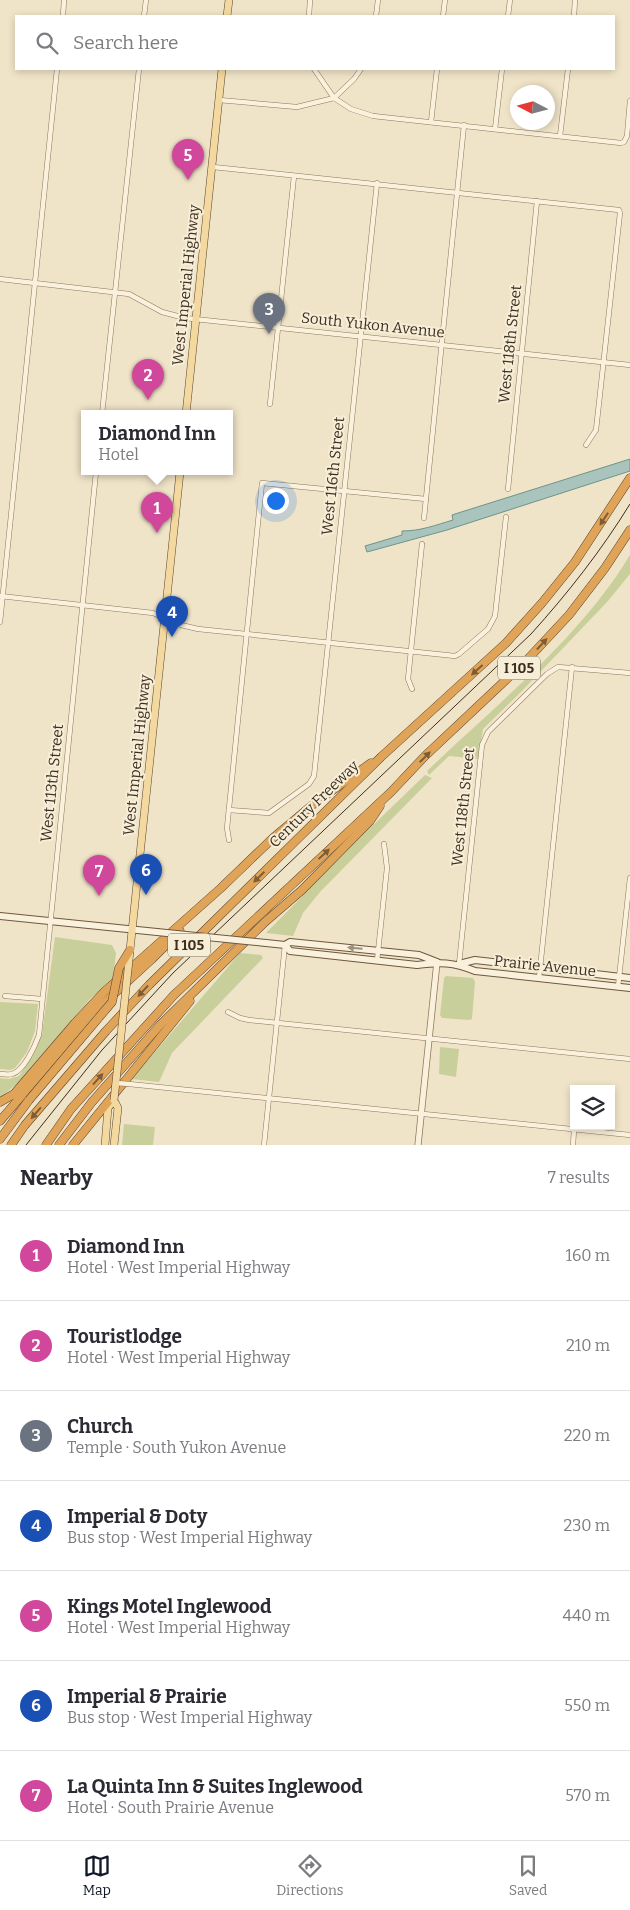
<!DOCTYPE html>
<html lang="en">
<head>
<meta charset="utf-8">
<style>
  body { margin:0; font-family:Bitter,serif; background:#f7f7f7; color:#2b2b33 }
  .controls { position:absolute; right:15px; bottom:15px; display:grid; overflow:hidden; border-radius:0px; box-shadow:0 2px 8px #0003 }
  .controls button { width:45px; height:45px; display:grid; place-items:center; padding:0; border:0; border-bottom:1px solid #e1e1e2; background:#fff; color:#2b2b33; font:25px sans-serif }
  .compass { position:absolute; left:510px; top:85px; width:45px; height:45px; border-radius:50%; background:#fff; box-shadow:0 2px 8px #0003; rotate:276deg }
  .you { position:absolute; left:275px; top:500px; width:18px; height:18px; margin:-12px; border:4px solid #fff; border-radius:50%; background:#1a73e8; box-shadow:0 0 0 8px #1a73e833 }
  .badge { display:grid; place-items:center; width:32px; height:32px; border-radius:50%; background:#111827; color:#fff; font-size:16px; font-weight:700 }
  .pin { position:absolute; translate:-50% -41px; filter:drop-shadow(0 1px 2px #0008) }
  .pin::after { content:''; position:absolute; top:26px; width:18px; height:15px; background:inherit; clip-path:polygon(0 0,100% 0,50% 100%) }
  .popup { position:absolute; left:81px; top:410px; width:152px; height:65px; box-sizing:border-box; display:grid; place-content:center; border-radius:0px; background:#fff; filter:drop-shadow(0 1px 4px #0005); font-size:16px; white-space:nowrap; color:#7c7c81 }
  .popup b { font-size:19px; color:#2b2b33 }
  .popup::after { content:''; position:absolute; left:50%; top:100%; margin-left:-10px; border:10px solid transparent; border-top-color:#fff }
  .list { margin:0; padding:0; list-style:none }
  h2 { display:flex; justify-content:space-between; align-items:center; height:65px; margin:0; padding:0 20px; font-size:21px }
  h2 small { font-size:16px; font-weight:400; color:#7c7c81 }
  .list li { display:grid; grid-template-columns:32px 1fr auto; gap:15px; align-items:center; box-sizing:border-box; height:90px; padding:0 20px; border-top:1px solid #e1e1e2 }
  .list b { display:block; font-size:19px; white-space:nowrap }
  .list p { margin:0; font-size:16px; white-space:nowrap; color:#7c7c81 }
  .list em { font-size:16px; font-style:normal; color:#7c7c81 }
  .icon { flex:none; width:28px; height:28px; fill:none; stroke:currentColor; stroke-width:2; stroke-linecap:round; stroke-linejoin:round }
  .map { position:relative; flex:none; width:630px; height:1145px; overflow:hidden }
  .search { position:absolute; background:#fff; box-shadow:0 2px 8px #0003; left:15px; right:15px; top:15px; height:55px; display:flex; align-items:center; gap:12px; box-sizing:border-box; padding:0 18px; border-radius:0px; color:#7c7c81; font-size:19px }
  .sheet { height:695px; background:#fff }
  nav { display:flex; justify-content:space-around; align-items:center; box-sizing:border-box; height:70px; border-top:1px solid #e1e1e2; background:#fff; font-size:14px; color:#7c7c81 }
  nav a { display:grid; justify-items:center; gap:2px }
  nav .on { color:#111827 }
  .map>svg:first-child { display:block }
  .green { fill:#c9cf9b }
  .water { fill:#a9c4bc; stroke:#6f938a }
  .lines { fill:none; stroke-linecap:round; stroke-linejoin:round }
  .minor-casing { stroke:#8d765c; stroke-width:5.5 }
  .tertiary-casing { stroke:#8d765c; stroke-width:7 }
  .secondary-casing { stroke:#6f573f; stroke-width:8 }
  .primary-casing { stroke:#5b4430; stroke-width:8 }
  .motorway-casing { stroke:#5b4430; stroke-width:9 }
  .minor { stroke:#faf1dc; stroke-width:4.5 }
  .tertiary { stroke:#faf1dc; stroke-width:5.5 }
  .secondary { stroke:#faf1dc; stroke-width:6 }
  .primary { stroke:#f3d9a0; stroke-width:7 }
  .motorway { stroke:#e0a458; stroke-width:8 }
  .tram { stroke:#3d2e20; stroke-width:1 }
  .minor-bridge-casing { stroke:#8d765c; stroke-width:5.5; stroke-linecap:butt }
  .secondary-bridge-casing { stroke:#6f573f; stroke-width:8; stroke-linecap:butt }
  .primary-bridge-casing { stroke:#5b4430; stroke-width:8; stroke-linecap:butt }
  .motorway-bridge-casing { stroke:#5b4430; stroke-width:9; stroke-linecap:butt }
  .minor-bridge { stroke:#faf1dc; stroke-width:4.5 }
  .secondary-bridge { stroke:#faf1dc; stroke-width:6 }
  .primary-bridge { stroke:#f3d9a0; stroke-width:7 }
  .motorway-bridge { stroke:#e0a458; stroke-width:8 }
  .oneway { fill:#7e5d36 }
  .oneway2 { fill:#9c907e }
  .labels { text-anchor:middle; stroke-width:4; stroke-linejoin:round; paint-order:stroke }
  .shield { fill:#f7eed8; stroke:#756857; stroke-width:1 }
  .shield-label { font-size:14px; font-weight:bold; fill:#3d2e20 }
  .street-label { font-size:15px; fill:#3d2e20; stroke:#f7eed8 }
</style>
</head>
<body>
<div class="map">
<svg width="630" height="1145" viewBox="0 0 630 1145">
  <rect width="100%" height="100%" fill="#f0e4c8"/>
  <g class="green">
    <path d="M630,555V574L608,601L522,691L483,729L478,759L449,756L429,775L427,771C497,704 579,639 630,555Z"/>
    <path d="M425,775L432,778L320,892L303,913L293,936L266,933L368,830Z"/>
    <path d="M55,937L112,945L116,953L113,979L90,999L21,1080L0,1098V1078L9,1079L19,1076L33,1055L42,1034Z"/>
    <path d="M240,953L261,955L263,958L172,1053L159,1082L131,1079L130,1077L141,1068Z"/>
    <path d="M446,976L473,978L475,982L472,1019L469,1020L442,1018L440,1015L444,978Z"/>
    <path d="M0,1002L38,1004L35,1031L27,1052L15,1068L10,1070L0,1069Z"/>
    <path d="M440,1047L459,1049L456,1077L439,1074Z"/>
    <path d="M124,1124L155,1127L153,1145H122Z"/>
  </g>
  <path class="water" d="M630,459V471L447,530L367,552L365,546L402,535V531C421,531 436,525 453,520L452,515L455,514Z"/>
  <g class="lines">
    <defs>
      <g id="minor">
        <path d="M63,16L64,0"/>
        <path d="M144,16L146,0"/>
        <path d="M309,16L310,0"/>
        <path d="M376,16L378,0"/>
        <path d="M443,16L445,0"/>
        <path d="M508,16L510,0"/>
        <path d="M574,16L575,0"/>
        <path d="M314,69L334,98"/>
        <path d="M334,98L354,79L361,69"/>
        <path d="M219,100L297,107L334,98L351,109L373,116L621,143L624,142L627,136L630,101"/>
        <path d="M431,122L437,69"/>
        <path d="M495,129L502,69"/>
        <path d="M560,136L568,69"/>
        <path d="M213,167L619,210L620,213L596,430L586,445"/>
        <path d="M0,279L129,294L162,312L185,318L630,365"/>
        <path d="M270,404L294,176"/>
        <path d="M102,414L139,69"/>
        <path d="M508,489L537,201"/>
        <path d="M424,518L464,125"/>
        <path d="M0,596L153,613L181,625L198,629L455,656L459,654L488,629L495,616L506,517"/>
        <path d="M0,622L57,69"/>
        <path d="M412,689L408,679L422,544"/>
        <path d="M229,810L269,813L309,784L314,776L377,183"/>
        <path d="M229,840L227,828L262,483L426,499"/>
        <path d="M377,961L387,868L384,844"/>
        <path d="M459,964L482,745L488,732L547,674L558,667L630,673"/>
        <path d="M539,978L572,667"/>
        <path d="M618,987L630,878"/>
        <path d="M5,996L42,999"/>
        <path d="M228,1012L240,1018L249,1020L630,1059"/>
        <path d="M0,1074C4,1074 9,1075 12,1074C24,1071 35,1046 39,1035L96,472"/>
        <path d="M129,1084L630,1135"/>
        <path d="M264,1145L285,945"/>
        <path d="M573,1145L574,1130"/>
      </g>
      <path id="tertiary" d="M418,1145L437,962"/>
      <g id="secondary">
        <path d="M0,916L157,932"/>
        <path d="M266,943L285,945L290,942L419,955L437,962"/>
        <path d="M285,945L290,951L417,965C440,962 453,962 475,971L630,988"/>
        <path d="M459,964L475,960L630,978"/>
      </g>
      <g id="primary">
        <path d="M227,16L229,0"/>
        <path d="M186,414L222,69"/>
        <path d="M130,950L180,472"/>
        <path d="M105,1145L108,1108L114,1100L118,1108L114,1145"/>
      </g>
      <g id="motorway">
        <path d="M0,1102L14,1094L75,1023L104,992L221,888L273,838L316,802L371,763"/>
        <path d="M0,1121L90,1016L152,959L180,931"/>
        <path d="M0,1139L29,1100"/>
        <path d="M11,1145L25,1125L106,1031L149,985L381,757L506,643L542,603L575,562L630,478"/>
        <path d="M46,1145L71,1109L174,995L391,792L425,756L526,661L569,615L605,568L630,530"/>
        <path d="M59,1145L92,1102L160,1025L265,922L302,890L370,821L380,806"/>
        <path d="M73,1145L190,1001"/>
      </g>
    </defs>
    <use href="#minor" class="minor-casing"/>
    <use href="#tertiary" class="tertiary-casing"/>
    <use href="#secondary" class="secondary-casing"/>
    <use href="#primary" class="primary-casing"/>
    <use href="#motorway" class="motorway-casing"/>
    <use href="#minor" class="minor"/>
    <use href="#tertiary" class="tertiary"/>
    <use href="#secondary" class="secondary"/>
    <use href="#primary" class="primary"/>
    <use href="#motorway" class="motorway"/>
    <path class="tram" d="M26,1145L102,1050L173,973L531,634C568,593 601,551 630,504"/>
    <defs>
      <path id="minor-bridge" d="M116,1083L129,1084"/>
      <path id="secondary-bridge" d="M157,932L266,943"/>
      <path id="primary-bridge" d="M114,1100L130,951"/>
      <path id="motorway-bridge" d="M29,1100L112,1002L119,968L130,950"/>
    </defs>
    <use href="#minor-bridge" class="minor-bridge-casing"/>
    <use href="#secondary-bridge" class="secondary-bridge-casing"/>
    <use href="#primary-bridge" class="primary-bridge-casing"/>
    <use href="#motorway-bridge" class="motorway-bridge-casing"/>
    <use href="#minor-bridge" class="minor-bridge"/>
    <use href="#secondary-bridge" class="secondary-bridge"/>
    <use href="#primary-bridge" class="primary-bridge"/>
    <use href="#motorway-bridge" class="motorway-bridge"/>
  </g>
  <defs><path id="oneway-solid" d="M-6-.8H1V-3.2L6.5 0L1 3.2V.8H-6Z" transform="scale(1.25)"/></defs>
  <g class="oneway">
    <use href="#oneway-solid" transform="translate(604 519) rotate(123)"/>
    <use href="#oneway-solid" transform="translate(542 644) rotate(-47)"/>
    <use href="#oneway-solid" transform="translate(477 670) rotate(138)"/>
    <use href="#oneway-solid" transform="translate(425 757) rotate(-45)"/>
    <use href="#oneway-solid" transform="translate(324 854) rotate(-43)"/>
    <use href="#oneway-solid" transform="translate(259 877) rotate(136)"/>
    <use href="#oneway-solid" transform="translate(143 991) rotate(133)"/>
    <use href="#oneway-solid" transform="translate(98 1079) rotate(-48)"/>
    <use href="#oneway-solid" transform="translate(36 1113) rotate(131)"/>
  </g>
  <use class="oneway2" href="#oneway-solid" transform="translate(355 948) rotate(-175)"/>
  <g class="labels">
    <g class="shield">
      <rect x="498" y="656.5" width="42" height="23" rx="4"/>
      <rect x="168" y="933.5" width="42" height="23" rx="4"/>
    </g>
    <g class="shield-label">
      <text x="519" y="673">I 105</text>
      <text x="189" y="950">I 105</text>
    </g>
    <g class="street-label">
      <text transform="translate(186 285) rotate(-84)" y="5">West Imperial Highway</text>
      <text transform="translate(373 325) rotate(6)" y="5">South Yukon Avenue</text>
      <text transform="translate(510 344) rotate(-84)" y="5">West 118th Street</text>
      <text transform="translate(333 476) rotate(-84)" y="5">West 116th Street</text>
      <text transform="translate(137 755) rotate(-84)" y="5">West Imperial Highway</text>
      <text transform="translate(52 783) rotate(-84)" y="5">West 113th Street</text>
      <text transform="translate(314 804) rotate(-44)" y="5">Century Freeway</text>
      <text transform="translate(463 807) rotate(-84)" y="5">West 118th Street</text>
      <text transform="translate(545 966) rotate(6)" y="5">Prairie Avenue</text>
    </g>
  </g>
</svg>
<div class="controls">
<button><svg class="icon" aria-label="layers" viewBox="0 0 24 24"><path d="M12 4l9 5-9 5-9-5zM3 14l9 5 9-5"/></svg></button>
</div>
<svg class="compass" viewBox="-18 -18 36 36"><path d="M0-13l5 13h-10z" fill="#e53935"/><path d="M0 13l5-13h-10z" fill="#7c7c81"/></svg>
<div class="you"></div>
<div class="pin badge" style="left:157px;top:533px;background:#d1479c">1</div>
<div class="popup"><b>Diamond Inn</b>Hotel</div>
<div class="pin badge" style="left:148px;top:400px;background:#d1479c">2</div>
<div class="pin badge" style="left:269px;top:334px;background:#6b7280">3</div>
<div class="pin badge" style="left:172px;top:637px;background:#1a4fb4">4</div>
<div class="pin badge" style="left:188px;top:180px;background:#d1479c">5</div>
<div class="pin badge" style="left:146px;top:895px;background:#1a4fb4">6</div>
<div class="pin badge" style="left:99px;top:896px;background:#d1479c">7</div>
<div class="search"><svg class="icon" aria-label="search" viewBox="0 0 24 24"><circle cx="10" cy="10" r="6"/><path d="M15 15l6 6"/></svg>Search here</div>
</div>
<section class="sheet">
<h2>Nearby<small>7 results</small></h2>
<ul class="list">
<li><span class="badge" style="background:#d1479c">1</span><div><b>Diamond Inn</b><p>Hotel · West Imperial Highway</p></div><em>160 m</em></li>
<li><span class="badge" style="background:#d1479c">2</span><div><b>Touristlodge</b><p>Hotel · West Imperial Highway</p></div><em>210 m</em></li>
<li><span class="badge" style="background:#6b7280">3</span><div><b>Church</b><p>Temple · South Yukon Avenue</p></div><em>220 m</em></li>
<li><span class="badge" style="background:#1a4fb4">4</span><div><b>Imperial &amp; Doty</b><p>Bus stop · West Imperial Highway</p></div><em>230 m</em></li>
<li><span class="badge" style="background:#d1479c">5</span><div><b>Kings Motel Inglewood</b><p>Hotel · West Imperial Highway</p></div><em>440 m</em></li>
<li><span class="badge" style="background:#1a4fb4">6</span><div><b>Imperial &amp; Prairie</b><p>Bus stop · West Imperial Highway</p></div><em>550 m</em></li>
<li><span class="badge" style="background:#d1479c">7</span><div><b>La Quinta Inn &amp; Suites Inglewood</b><p>Hotel · South Prairie Avenue</p></div><em>570 m</em></li>
</ul>
</section>
<nav>
<a class="on"><svg class="icon" aria-label="map" viewBox="0 0 24 24"><path d="M3 6l6-2 6 2 6-2v14l-6 2-6-2-6 2zM9 4v14M15 6v14"/></svg>Map</a>
<a><svg class="icon" aria-label="directions" viewBox="0 0 24 24"><path d="M12 3l9 9-9 9-9-9zM9 14v-3h6M13 9l2 2-2 2"/></svg>Directions</a>
<a><svg class="icon" aria-label="saved" viewBox="0 0 24 24"><path d="M7 4h10v16l-5-4-5 4z"/></svg>Saved</a>
</nav>
</body>
</html>
